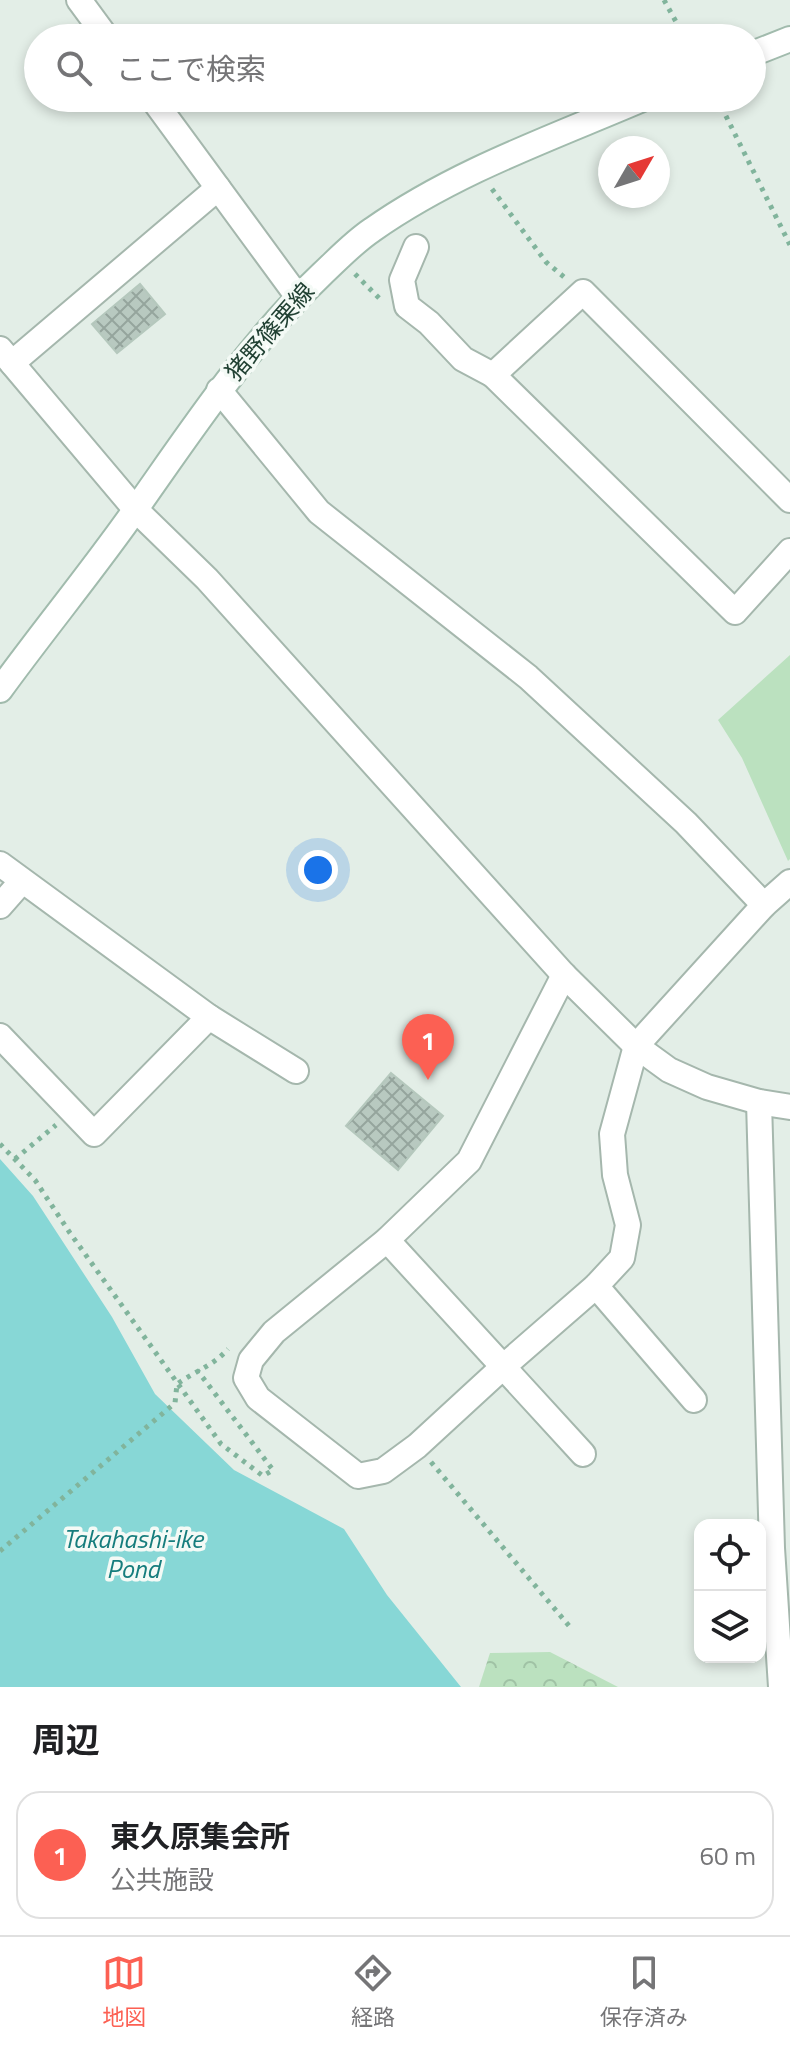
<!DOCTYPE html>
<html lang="ja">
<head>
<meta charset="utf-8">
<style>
  body { margin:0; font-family:"Titillium Web","Noto Sans JP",sans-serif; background:#f6f6f6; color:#202124 }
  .controls { position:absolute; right:24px; bottom:24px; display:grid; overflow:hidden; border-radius:16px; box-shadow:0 4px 12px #0003 }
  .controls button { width:72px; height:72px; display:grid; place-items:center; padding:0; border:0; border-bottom:2px solid #e0e0e0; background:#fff; color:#202124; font:40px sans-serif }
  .compass { position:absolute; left:598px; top:136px; width:72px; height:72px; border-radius:50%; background:#fff; box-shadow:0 4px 12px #0003; rotate:51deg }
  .you { position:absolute; left:318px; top:870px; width:28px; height:28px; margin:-20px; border:6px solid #fff; border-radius:50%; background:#1a73e8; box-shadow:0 0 0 12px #1a73e833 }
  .badge { display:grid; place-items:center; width:52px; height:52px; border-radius:50%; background:#fc6053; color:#fff; font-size:26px; font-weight:700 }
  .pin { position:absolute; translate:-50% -66px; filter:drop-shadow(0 2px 4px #0008) }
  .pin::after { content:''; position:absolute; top:42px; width:28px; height:24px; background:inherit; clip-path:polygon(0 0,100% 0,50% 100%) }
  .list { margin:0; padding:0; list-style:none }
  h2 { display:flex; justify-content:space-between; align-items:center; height:104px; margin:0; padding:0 32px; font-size:34px }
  h2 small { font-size:26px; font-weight:400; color:#757577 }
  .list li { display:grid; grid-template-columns:52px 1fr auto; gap:24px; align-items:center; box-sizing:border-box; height:128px; margin:0 16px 16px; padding:0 16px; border:2px solid #e0e0e0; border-radius:24px }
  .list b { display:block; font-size:30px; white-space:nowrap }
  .list p { margin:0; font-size:26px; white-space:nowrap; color:#757577 }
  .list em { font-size:26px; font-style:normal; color:#757577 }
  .icon { flex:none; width:44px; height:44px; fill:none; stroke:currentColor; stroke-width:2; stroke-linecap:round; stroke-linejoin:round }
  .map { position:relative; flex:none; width:790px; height:1687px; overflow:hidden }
  .search { position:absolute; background:#fff; box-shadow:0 4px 12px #0003; left:24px; right:24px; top:24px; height:88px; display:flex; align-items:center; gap:20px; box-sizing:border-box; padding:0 28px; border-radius:44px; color:#757577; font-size:30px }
  .sheet { height:248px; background:#fff }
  nav { display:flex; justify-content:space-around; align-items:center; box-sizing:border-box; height:112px; border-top:2px solid #e0e0e0; background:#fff; font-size:22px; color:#757577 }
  nav a { display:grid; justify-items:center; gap:4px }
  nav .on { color:#fc6053 }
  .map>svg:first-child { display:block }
  .forest { fill:url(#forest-crowns) }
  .green { fill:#bbe1bf }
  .water { fill:#87d7d6 }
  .building { fill:url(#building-cross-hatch); stroke:#b5c8bd; stroke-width:2 }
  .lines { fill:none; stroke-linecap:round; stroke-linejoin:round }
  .minor-casing { stroke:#a5b7ad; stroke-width:28 }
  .tertiary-casing { stroke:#a5b7ad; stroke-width:28 }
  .secondary-casing { stroke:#a1bbad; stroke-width:28 }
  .path { stroke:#81b49c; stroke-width:5; stroke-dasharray:4 6; stroke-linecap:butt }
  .minor { stroke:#fff; stroke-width:24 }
  .tertiary { stroke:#fff; stroke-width:24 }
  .secondary { stroke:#fff; stroke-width:24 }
  .labels { text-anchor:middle; stroke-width:7; stroke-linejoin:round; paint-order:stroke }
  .street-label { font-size:24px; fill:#214133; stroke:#f4faf6 }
  .water-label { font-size:26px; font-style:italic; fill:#167d7d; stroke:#f4faf6 }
</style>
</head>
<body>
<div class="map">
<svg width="790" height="1687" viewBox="0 0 790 1687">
  <defs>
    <pattern id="forest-crowns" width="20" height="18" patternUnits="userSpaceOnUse" patternTransform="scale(2)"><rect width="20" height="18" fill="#bbe1bf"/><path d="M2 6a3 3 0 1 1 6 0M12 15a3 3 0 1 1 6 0" fill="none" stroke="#a0c2a5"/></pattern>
    <pattern id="building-cross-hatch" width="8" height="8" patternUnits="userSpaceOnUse" patternTransform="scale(2)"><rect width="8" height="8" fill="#b8c9c0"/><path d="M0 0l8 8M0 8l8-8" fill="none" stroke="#95a59d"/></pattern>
  </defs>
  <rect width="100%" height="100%" fill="#e3eee7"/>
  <path class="forest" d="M550,1652L618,1687H479L490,1653Z"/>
  <path class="green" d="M790,655V859L788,861L742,758L718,720Z"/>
  <path class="water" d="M0,1159L33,1196L112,1317L155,1394L234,1470L344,1529L387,1595L461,1687H0Z"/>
  <g class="building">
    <path d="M140,284L165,314L117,353L92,324Z"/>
    <path d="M391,1073L443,1116L398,1170L346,1126Z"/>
  </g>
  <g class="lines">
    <defs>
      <g id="minor">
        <path d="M79,0L107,38"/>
        <path d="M152,98L298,297"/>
        <path d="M416,247L402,280L407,306L429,323L463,359L493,375L735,612L790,551"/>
        <path d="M12,363L218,188"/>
        <path d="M493,375L583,292L790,500"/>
        <path d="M219,390L319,512L528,677L686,823L764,905"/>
        <path d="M136,510L207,579L564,975L636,1046L669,1070L707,1087L759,1102L790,1107"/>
        <path d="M0,864L209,1017L94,1134L0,1036"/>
        <path d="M0,906L22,881"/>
        <path d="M564,975L469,1161L387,1240L274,1332L251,1360L246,1378L258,1398L358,1476L383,1471L417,1446L504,1366L596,1286L622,1258L628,1225L615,1175L612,1134L636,1046L764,905L790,882"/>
        <path d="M209,1017L296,1071"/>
        <path d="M759,1102L772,1548L781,1687"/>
        <path d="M387,1240L583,1454"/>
        <path d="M596,1286L694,1400"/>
      </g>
      <path id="tertiary" d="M0,349L136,510"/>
      <g id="secondary">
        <path d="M752,54L790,39"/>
        <path d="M0,690C45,628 94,569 138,506C195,425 250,342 322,274C338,259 354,242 372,230C456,171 552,138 645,98"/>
      </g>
    </defs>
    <use href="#minor" class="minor-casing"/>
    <use href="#tertiary" class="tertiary-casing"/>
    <use href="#secondary" class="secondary-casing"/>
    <g class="path">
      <path d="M664,0L685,38"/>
      <path d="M717,98L790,245"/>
      <path d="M492,189L546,262L564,277"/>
      <path d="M355,274L382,301"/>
      <path d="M0,1144L35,1180L70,1233L221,1444L263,1476L273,1470L197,1370"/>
      <path d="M15,1159L56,1125"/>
      <path d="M431,1462L570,1627"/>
      <path d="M0,1551L175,1403L177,1384C194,1372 214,1365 228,1349"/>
    </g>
    <use href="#minor" class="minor"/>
    <use href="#tertiary" class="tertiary"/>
    <use href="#secondary" class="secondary"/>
  </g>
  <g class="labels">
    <g class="street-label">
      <text transform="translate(270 332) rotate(-49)" y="8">猪野篠栗線</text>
    </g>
    <g class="water-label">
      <text x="133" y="1548">Takahashi-ike<tspan x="133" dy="30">Pond</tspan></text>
    </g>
  </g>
</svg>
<div class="controls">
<button><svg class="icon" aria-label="locate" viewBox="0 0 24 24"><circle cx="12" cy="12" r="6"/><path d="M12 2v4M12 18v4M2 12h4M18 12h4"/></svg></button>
<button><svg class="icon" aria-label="layers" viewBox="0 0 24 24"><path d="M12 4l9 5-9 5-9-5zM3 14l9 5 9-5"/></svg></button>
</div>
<svg class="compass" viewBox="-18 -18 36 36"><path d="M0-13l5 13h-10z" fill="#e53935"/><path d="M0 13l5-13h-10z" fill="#757577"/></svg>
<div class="you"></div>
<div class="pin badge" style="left:428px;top:1080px">1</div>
<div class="search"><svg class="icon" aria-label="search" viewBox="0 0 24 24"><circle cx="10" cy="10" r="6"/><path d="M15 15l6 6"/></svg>ここで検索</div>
</div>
<section class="sheet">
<h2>周辺<small></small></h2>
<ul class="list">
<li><span class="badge">1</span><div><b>東久原集会所</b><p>公共施設</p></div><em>60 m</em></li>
</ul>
</section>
<nav>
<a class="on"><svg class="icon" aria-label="map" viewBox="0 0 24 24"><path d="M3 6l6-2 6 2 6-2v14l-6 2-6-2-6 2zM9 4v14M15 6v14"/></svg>地図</a>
<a><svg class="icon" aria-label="directions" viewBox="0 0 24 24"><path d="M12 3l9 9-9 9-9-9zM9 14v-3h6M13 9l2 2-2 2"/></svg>経路</a>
<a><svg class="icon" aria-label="saved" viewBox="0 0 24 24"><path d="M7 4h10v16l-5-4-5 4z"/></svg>保存済み</a>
</nav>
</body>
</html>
